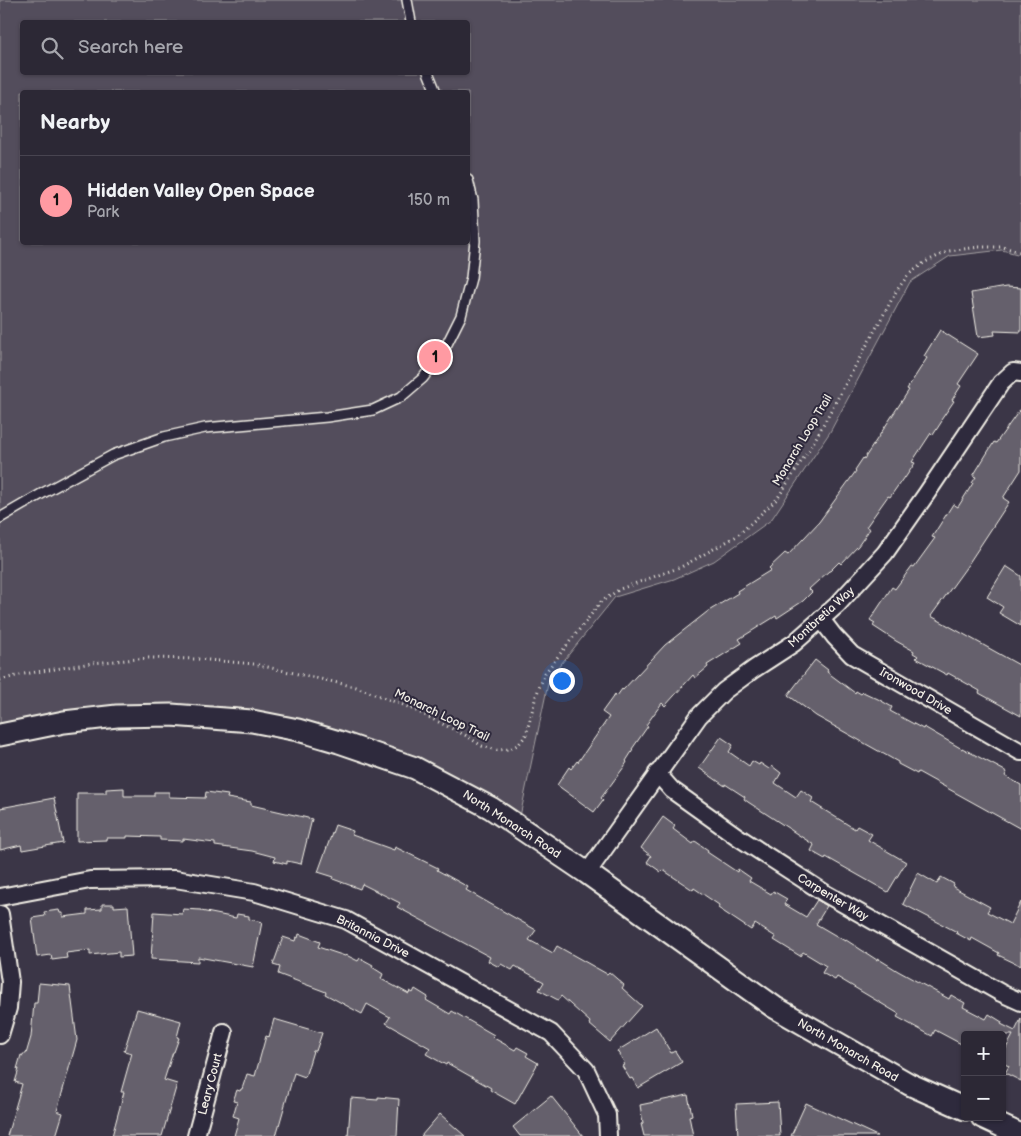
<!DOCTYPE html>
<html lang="en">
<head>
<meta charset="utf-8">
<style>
  body { margin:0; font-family:"Balsamiq Sans",sans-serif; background:#34303d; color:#f1f3f6 }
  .controls { position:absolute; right:15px; bottom:15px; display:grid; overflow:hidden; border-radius:5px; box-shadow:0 1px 4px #0004 }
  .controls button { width:45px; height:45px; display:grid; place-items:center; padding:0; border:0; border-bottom:1px solid #484450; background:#2c2835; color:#f1f3f6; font:25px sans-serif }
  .you { position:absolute; left:561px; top:680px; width:18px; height:18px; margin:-12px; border:4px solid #fff; border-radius:50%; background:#1a73e8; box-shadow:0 0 0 8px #1a73e833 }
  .badge { display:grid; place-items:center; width:32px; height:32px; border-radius:50%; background:#ff9aa2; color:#111; font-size:16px; font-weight:700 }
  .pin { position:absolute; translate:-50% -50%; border:2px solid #fff; box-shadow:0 1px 5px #0006 }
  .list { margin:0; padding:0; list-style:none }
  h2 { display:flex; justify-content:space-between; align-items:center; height:65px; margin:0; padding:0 20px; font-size:21px }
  h2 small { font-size:16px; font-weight:400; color:#a6a6ad }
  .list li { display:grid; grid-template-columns:32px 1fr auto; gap:15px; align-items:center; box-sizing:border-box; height:90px; padding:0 20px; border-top:1px solid #484450 }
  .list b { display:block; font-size:19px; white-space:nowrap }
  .list p { margin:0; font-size:16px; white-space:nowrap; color:#a6a6ad }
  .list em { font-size:16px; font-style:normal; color:#a6a6ad }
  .icon { flex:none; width:28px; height:28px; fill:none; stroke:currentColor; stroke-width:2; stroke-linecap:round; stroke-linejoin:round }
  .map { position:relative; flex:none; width:1021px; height:1136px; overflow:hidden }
  .search { position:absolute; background:#2c2835; box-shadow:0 1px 4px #0004; left:20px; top:20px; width:450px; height:55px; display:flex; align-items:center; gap:12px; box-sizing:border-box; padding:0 18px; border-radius:5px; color:#a6a6ad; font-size:19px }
  .panel { position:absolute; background:#2c2835; box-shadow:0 1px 4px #0004; left:20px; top:90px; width:450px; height:155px; border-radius:5px }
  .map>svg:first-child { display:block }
  .green { fill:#534e5c; stroke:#a4a0a2; fill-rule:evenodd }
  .building { fill:#65616c; stroke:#f4f1e8 }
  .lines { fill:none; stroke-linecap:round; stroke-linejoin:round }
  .service-casing { stroke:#f4f1e8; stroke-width:12 }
  .minor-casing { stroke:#f4f1e8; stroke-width:20 }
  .tertiary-casing { stroke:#f4f1e8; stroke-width:25 }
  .path { stroke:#f4f1e8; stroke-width:3; stroke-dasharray:1 4; stroke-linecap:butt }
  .service { stroke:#2f2a3d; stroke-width:9 }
  .minor { stroke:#2f2a3d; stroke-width:16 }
  .tertiary { stroke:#2f2a3d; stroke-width:21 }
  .labels { text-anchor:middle; stroke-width:4; stroke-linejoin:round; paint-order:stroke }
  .street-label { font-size:12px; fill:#f4f1e8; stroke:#2f2a3d }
</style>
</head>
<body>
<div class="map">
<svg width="1021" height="1136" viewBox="0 0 1021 1136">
  <rect width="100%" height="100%" fill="#3b3647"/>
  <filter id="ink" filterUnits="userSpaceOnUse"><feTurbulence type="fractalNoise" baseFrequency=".02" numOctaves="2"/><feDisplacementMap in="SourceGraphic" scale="10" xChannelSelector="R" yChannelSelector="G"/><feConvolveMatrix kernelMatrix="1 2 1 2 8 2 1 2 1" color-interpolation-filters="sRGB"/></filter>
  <g filter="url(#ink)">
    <path class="green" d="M0,0H1021V255L1002,250L950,256L910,282L830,432L771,520L714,561L674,579L615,597L549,679L518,826L339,742L171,715L0,735ZM22,22H468V72H22ZM22,92H468V242H22Z"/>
    <g class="building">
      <path d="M1006,287L1021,288V332L994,331L995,335L978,337L971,293Z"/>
      <path d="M940,330L978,354L958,384L961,386L952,400L954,401L941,420L942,421L933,435L931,433L912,462L915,463L905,478L904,477L890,497L888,496L866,527L870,529L858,546L841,564L839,562L830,571H829L809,589L812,592L803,601L777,618L776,616L739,639L742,643L707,665L708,667L695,678L693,675L665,706L662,703L646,725L648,726L632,749L633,750L626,761L627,762L624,767L601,798L603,800L594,812L557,785L569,767L571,769L577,761L578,762L609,717L602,712L615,694L617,696L622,689L623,690L665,645L707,612L738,593L737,591L771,570L769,568L785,553L788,555L819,522L856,471L855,470L863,458L864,459L909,390L907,389L927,358L924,356Z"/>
      <path d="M1021,408V470L1003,498L1009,502L965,569L931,616L1021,666V716L979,693L980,691L948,673L947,675L916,658L918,656L913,653L914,651L896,641L873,626L875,623L870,620L892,587L895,589L912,566L914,567L935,538L932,537L953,504L958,507L973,483H972L976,477L973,476L994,442L996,443Z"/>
      <path d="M1006,566L1021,576V626L999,613L1003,607L987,597Z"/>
      <path d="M815,660L828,670L827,672L855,693L856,691L861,694L863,692L878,699L892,707L890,711L923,729L924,727L962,749V748L1007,772L1005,776L1021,785V829L918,772L917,774L898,764V762L816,716L788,695Z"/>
      <path d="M721,737L733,745L729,752L749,766L752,761L759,765L760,763L769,769L772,766L781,773L775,783L796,797L801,790L813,798L811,802L855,829L857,826L872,834L868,840L906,862L888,892L826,857L825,859L811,851L814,845L748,802L744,799L745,797L725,784V786L699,768Z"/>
      <path d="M124,788V796H154V792H169V797L205,798L206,792L228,795L227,798L251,802V805L312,819L301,864L287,861V864L274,861L275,857L252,851L215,846V843L183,839V841L160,840V837L127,836V838H106V840L77,841V793H106V789Z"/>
      <path d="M54,798L63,843L22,850L21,845L0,850V808Z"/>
      <path d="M663,817L675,826L673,829L693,844L695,841L708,850L707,852L737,872L738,869L751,878L749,881L771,894L773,891L787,899L784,904L806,917L817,900L827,906L816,924L845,941L846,940L877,960V958L898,971L949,999L951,995L965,1003L963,1007L986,1019L989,1014L1002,1022L1001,1024L1015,1031L1021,1019V1081L1005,1073L1009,1066L1002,1063V1056L1013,1035H965V1046L935,1030L932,1036L897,1017L899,1014L837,977L835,980L822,973L826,966L803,952L800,956L774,940L776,937L755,924L751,930L718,908L719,905L694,888L693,890L663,870L661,872L647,862L651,856L641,848Z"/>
      <path d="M335,825L353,831L352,835L394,850L395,847L438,868L437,870L468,887L466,890L536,930L529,940L553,953L557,946L607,974L609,972L624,985L622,988L642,1006L610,1042L589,1024L590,1022L561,996L558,1000L539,990L544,982L515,966L512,970L501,964L499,967L488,961L490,957L397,907L400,903L362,884L360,889L333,879L334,877L318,872Z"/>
      <path d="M918,873L937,884L941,877L954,884L953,887L990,907L987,912L1010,924L1021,902V966L998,955L999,953L972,938L971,941L956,933L957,932L903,904Z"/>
      <path d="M102,904H114V907L128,906L132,956L119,957V952L90,955V950L66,953L67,958L52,960L51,955L37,957L32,918L45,916L44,912L59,910L60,913H63V917L87,914V910L102,909Z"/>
      <path d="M183,909L201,910V911L236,918L237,914L249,916V919L262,922L253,967L198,957V962L151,959L154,912L182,914Z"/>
      <path d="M299,934L320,942L318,947L345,956L346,955L358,961L360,958L373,965L372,967L383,974L381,979L409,994L410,991L413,993L415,989L428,997L426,1000L450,1014L452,1011L494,1035L492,1037L515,1050L517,1047L528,1053L526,1056L538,1063L515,1104L490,1090L491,1088L447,1063L446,1065L426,1054L430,1048L386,1023L390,1017L367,1004L362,1014L325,994L326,992L278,974L280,967L273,965L283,937L295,941L296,937L298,938Z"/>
      <path d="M39,983L70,986L77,1040L57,1111L63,1113L56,1136H7L22,1084L15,1082L19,1069H17L21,1055L23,1056V1054H26L31,1037L34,1003H37Z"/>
      <path d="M137,1009L181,1021L177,1037L179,1038L174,1052H173L164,1080L177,1084L162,1136H112L124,1092H121L132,1053L124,1051Z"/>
      <path d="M274,1019L322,1033L316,1051H313L305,1077L294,1073L276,1136H234L239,1118L233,1116L237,1102L233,1101L237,1090L240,1091L241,1089H242L247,1074L255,1076L266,1036L269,1037Z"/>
      <path d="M656,1027L671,1053L675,1051L682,1062L638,1088L632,1078L630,1079L622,1066L624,1065L623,1063L624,1062L617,1051Z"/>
      <path d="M688,1095L692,1115L689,1116L693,1136H644L641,1124L643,1123L640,1105Z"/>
      <path d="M551,1096L583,1136H520L513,1127Z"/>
      <path d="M378,1097L399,1099L397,1136H348L351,1098L378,1100Z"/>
      <path d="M778,1102L780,1136H738L736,1104Z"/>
      <path d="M806,1103L877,1136H791Z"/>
      <path d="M440,1114L465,1136H421Z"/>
    </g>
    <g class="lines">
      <defs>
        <g id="service">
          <path d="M407,0L411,22"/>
          <path d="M428,72L436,92"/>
          <path d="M0,518L43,493L113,455L164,437L205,428L327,417L373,410L401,397L423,378L444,350L461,316L471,278L475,241L473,200L468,180"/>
        </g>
        <g id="minor">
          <path d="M821,619L834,636L852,655L1021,752"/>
          <path d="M657,773L672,790L738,837L826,894L1001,993L1021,1002"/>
          <path d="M587,873L699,716L724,691L754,669L794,643L837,605L885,553L927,493L1001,383L1013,372L1021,373"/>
          <path d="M0,897L90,880L175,879L254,892L346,920L551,1033L586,1070L607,1115L608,1136"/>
          <path d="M0,914L10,982L8,1008L0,1035"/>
          <path d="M196,1136L224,1032"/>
        </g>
        <g id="tertiary">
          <path d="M0,735L64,722L117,716L171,715L252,721L298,730L339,742L415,768L491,808L587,873L774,1007L909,1084L965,1109"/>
          <path d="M982,1117L1021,1135"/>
        </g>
      </defs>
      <use href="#service" class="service-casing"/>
      <use href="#minor" class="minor-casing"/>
      <use href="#tertiary" class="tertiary-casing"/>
      <path class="path" d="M0,680L24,674L92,663L149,658L197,659L254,664L356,687L406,706L465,735L482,746L497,750L510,749L519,744L526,735L536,696L545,673L601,602L620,589L681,567L737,536L777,499L812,445L897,290L909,274L925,262L949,251L979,247H1002L1021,252"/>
      <use href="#service" class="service"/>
      <use href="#minor" class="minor"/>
      <use href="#tertiary" class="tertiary"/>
    </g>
  </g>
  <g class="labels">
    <g class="street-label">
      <text transform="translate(802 440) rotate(-59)" y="4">Monarch Loop Trail</text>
      <text transform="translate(821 617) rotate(-42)" y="4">Montbretia Way</text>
      <text transform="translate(916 691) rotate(30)" y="4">Ironwood Drive</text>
      <text transform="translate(442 715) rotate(26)" y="4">Monarch Loop Trail</text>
      <text transform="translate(512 824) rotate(33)" y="4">North Monarch Road</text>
      <text transform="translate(833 897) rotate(31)" y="4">Carpenter Way</text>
      <text transform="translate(373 936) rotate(27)" y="4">Britannia Drive</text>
      <text transform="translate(848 1050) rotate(30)" y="4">North Monarch Road</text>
      <text transform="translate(210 1084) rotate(-75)" y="4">Leary Court</text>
    </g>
  </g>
</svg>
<div class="controls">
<button>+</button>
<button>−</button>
</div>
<div class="you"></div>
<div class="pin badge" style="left:435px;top:357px">1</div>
<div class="search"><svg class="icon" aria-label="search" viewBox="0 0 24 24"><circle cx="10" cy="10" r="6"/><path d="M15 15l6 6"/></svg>Search here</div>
<section class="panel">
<h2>Nearby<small></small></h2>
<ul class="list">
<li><span class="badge">1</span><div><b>Hidden Valley Open Space</b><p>Park</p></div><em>150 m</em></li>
</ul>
</section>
</div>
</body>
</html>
